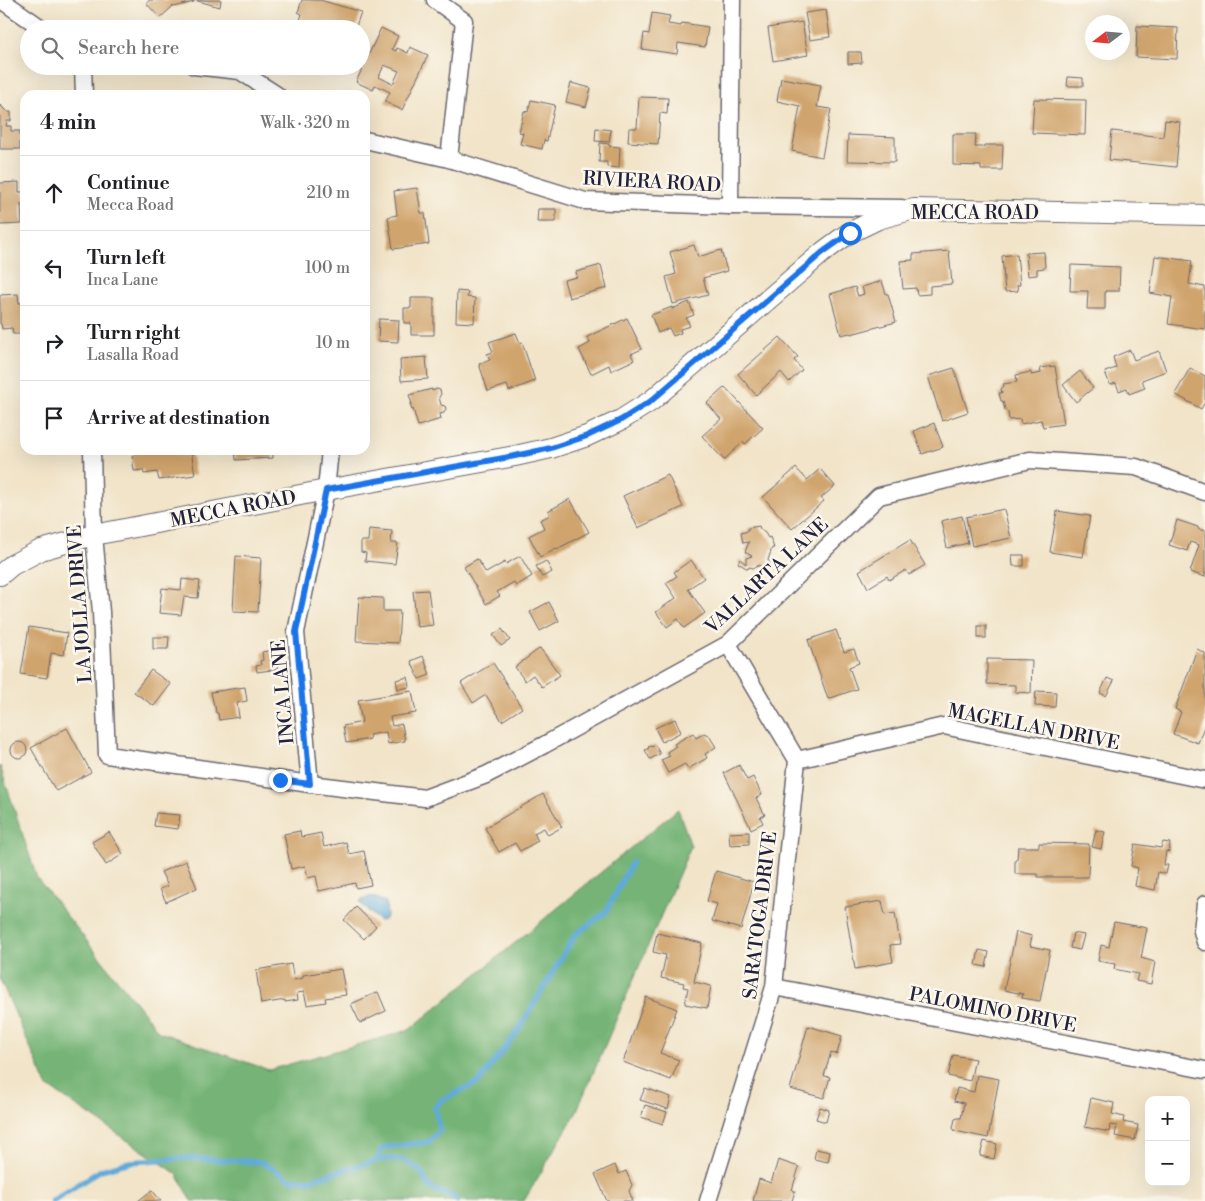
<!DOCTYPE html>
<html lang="en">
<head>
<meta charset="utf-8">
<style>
  body { margin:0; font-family:"Libre Bodoni",serif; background:#f2f2f2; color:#202124 }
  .controls { position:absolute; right:15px; bottom:15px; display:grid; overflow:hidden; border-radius:10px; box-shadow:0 5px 20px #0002 }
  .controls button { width:45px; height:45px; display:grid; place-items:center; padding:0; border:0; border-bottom:1px solid #e0e0e0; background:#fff; color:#202124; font:25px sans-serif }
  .compass { position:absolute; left:1085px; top:15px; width:45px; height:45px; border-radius:50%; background:#fff; box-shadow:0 5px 20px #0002; rotate:254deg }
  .stop { position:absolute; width:15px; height:15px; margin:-11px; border:4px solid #1a73e8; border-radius:50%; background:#fff }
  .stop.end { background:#1a73e8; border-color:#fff; box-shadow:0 1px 5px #0008 }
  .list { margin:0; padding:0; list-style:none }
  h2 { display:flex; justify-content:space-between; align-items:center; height:65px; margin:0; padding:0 20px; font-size:21px }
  h2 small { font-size:16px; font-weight:400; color:#757577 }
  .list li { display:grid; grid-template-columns:32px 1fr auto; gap:15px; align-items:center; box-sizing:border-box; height:75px; padding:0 20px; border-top:1px solid #e0e0e0 }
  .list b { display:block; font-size:19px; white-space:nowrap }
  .list p { margin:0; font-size:16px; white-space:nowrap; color:#757577 }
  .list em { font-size:16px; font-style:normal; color:#757577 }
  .icon { flex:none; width:28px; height:28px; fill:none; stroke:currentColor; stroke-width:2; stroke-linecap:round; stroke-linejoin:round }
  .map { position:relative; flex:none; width:1205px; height:1201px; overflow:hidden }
  .search { position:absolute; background:#fff; box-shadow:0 5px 20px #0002; left:20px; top:20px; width:350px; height:55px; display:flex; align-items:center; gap:12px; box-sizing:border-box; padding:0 18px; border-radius:28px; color:#757577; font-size:19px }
  .panel { position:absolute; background:#fff; box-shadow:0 5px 20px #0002; left:20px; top:90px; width:350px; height:365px; border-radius:15px }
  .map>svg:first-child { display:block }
  .forest { fill:#74b476; stroke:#4b6b58 }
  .water { fill:#60aad8; stroke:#41668a }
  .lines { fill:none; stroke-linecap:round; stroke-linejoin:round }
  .stream { stroke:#60aad8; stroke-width:5.5 }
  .building { fill:#d0a46d; fill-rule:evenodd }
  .minor-casing { stroke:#6a666d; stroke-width:19 }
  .tertiary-casing { stroke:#6a666d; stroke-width:22 }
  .minor { stroke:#fff; stroke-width:16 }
  .tertiary { stroke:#fff; stroke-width:20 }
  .route { stroke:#1a73e8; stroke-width:6 }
  .labels { text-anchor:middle; stroke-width:5; stroke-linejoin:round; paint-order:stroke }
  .street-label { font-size:19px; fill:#22223b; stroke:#fbf7ec }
</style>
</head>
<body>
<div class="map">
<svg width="1205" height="1201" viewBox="0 0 1205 1201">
  <rect width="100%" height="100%" fill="#fbf7ec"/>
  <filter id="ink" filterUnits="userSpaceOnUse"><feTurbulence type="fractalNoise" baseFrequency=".02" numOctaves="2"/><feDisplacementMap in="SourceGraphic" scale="10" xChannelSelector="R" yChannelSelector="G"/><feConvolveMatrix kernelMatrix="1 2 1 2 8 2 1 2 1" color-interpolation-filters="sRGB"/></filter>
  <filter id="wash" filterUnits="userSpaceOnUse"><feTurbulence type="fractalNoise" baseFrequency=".0096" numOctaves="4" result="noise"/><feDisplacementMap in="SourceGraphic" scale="20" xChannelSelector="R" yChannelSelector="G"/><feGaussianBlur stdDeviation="1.12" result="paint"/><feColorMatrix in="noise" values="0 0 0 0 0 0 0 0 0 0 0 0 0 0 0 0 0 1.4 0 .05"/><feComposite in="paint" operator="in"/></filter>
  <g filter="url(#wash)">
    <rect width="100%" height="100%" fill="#f1e4c9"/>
    <path class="forest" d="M0,766L37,878L159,1032L269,1070L409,1030L678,809L691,846L575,1115L524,1201H192L177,1174L47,1086L0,979Z"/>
    <path class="water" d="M371,896L386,902L387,917L384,920L380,921L377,919L361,904L360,901Z"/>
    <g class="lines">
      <g class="stream">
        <path d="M378,1160L391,1159L405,1160L422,1173L429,1187L456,1198L457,1201"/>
        <path d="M52,1201L101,1170L130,1162L186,1158L261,1162L290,1179L309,1180L378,1160L381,1149L387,1147L429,1142L440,1130L435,1108L440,1101L479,1082L518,1031L575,935L606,912L632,862"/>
      </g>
    </g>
    <g id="blocks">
      <g class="building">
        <path d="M150,0H193L194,2L174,7L173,6L160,18L146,3Z"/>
        <path d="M194,0H221L220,7Z"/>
        <path d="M302,0H320L361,12L355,29H304L298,26L302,14L298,12Z"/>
        <path d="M826,10L830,37L810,40L805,13Z"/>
        <path d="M652,13L670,16L668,24L681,26L682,23L708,27L705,47L678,43L677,54L642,49L644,33L649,34Z"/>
        <path d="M802,22L808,55L773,61L768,28Z"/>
        <path d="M1137,26L1178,28L1177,59L1136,57Z"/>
        <path d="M381,28L398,36L392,49L396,51L397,48L408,53L410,47L428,55L402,110L385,102L390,92L375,85L373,90L356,82ZM384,65L399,71L393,84L379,77Z"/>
        <path d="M848,52H861L862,63L848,64Z"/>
        <path d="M1068,77L1083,78V86H1067Z"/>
        <path d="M781,78L821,85L817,107L831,109L822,157L792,151L800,106L777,101Z"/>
        <path d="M571,83L591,88L586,107L566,102Z"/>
        <path d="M639,97L668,98L667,114L660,113L658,144L628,142L629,128H637Z"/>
        <path d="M1034,99L1086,100L1085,135L1032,133Z"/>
        <path d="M531,100L555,105L547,141L544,140L542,149L520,144L523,133L519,132L524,111L528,112Z"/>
        <path d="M0,105L7,112H11V121H7L6,126H11V131H20V149H0Z"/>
        <path d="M1165,120L1180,122L1176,167L1109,160L1112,131L1163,137Z"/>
        <path d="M596,128L611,130L609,142L595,141Z"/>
        <path d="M953,134H976L975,147H984V145H1003L1002,170H981V166L953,165Z"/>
        <path d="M848,135L895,137V162L847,161Z"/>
        <path d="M600,143L609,144V146L620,147L619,168L607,167V162H599Z"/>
        <path d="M19,182V192H25V204H21L22,224L0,225V183Z"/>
        <path d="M417,188L421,213H425L429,244L393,249L388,217L397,215L394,191Z"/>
        <path d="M538,209H556V222H537Z"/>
        <path d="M694,245L698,257L721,250L727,271L703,278L708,295L673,304L666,277L676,274L670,252Z"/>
        <path d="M949,251L952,284L930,286V294L917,295L916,288L903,289L900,261L913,260V254Z"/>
        <path d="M1044,252L1045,268L1037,269V275L1028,276L1026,253Z"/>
        <path d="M1017,254L1020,285H1017L1018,291L1005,292L1002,256Z"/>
        <path d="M1155,256L1192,261L1189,284L1205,287V329L1168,324L1172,297L1150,293Z"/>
        <path d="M601,265L607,288L569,298L564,280L577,277L576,272Z"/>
        <path d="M1071,265L1120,267L1119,291H1105V309H1087L1088,291H1070Z"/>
        <path d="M882,281L886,294H888L896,322L851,334L850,333L841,335L830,294L855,287L858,296L864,294L862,287Z"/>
        <path d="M457,291L468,292L467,297L475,298L474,323L456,322Z"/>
        <path d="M18,294L19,303H25V334H13L12,328L2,329L1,324H0V295Z"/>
        <path d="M411,298H434V335H411V323H404V308H411Z"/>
        <path d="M689,302L694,315L686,318L690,326L680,329L681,333L673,336L669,328L658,333L651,315L672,307V309Z"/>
        <path d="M627,318L642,349L631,354L634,360L611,371L609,365L591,374L579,349L590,343L587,337Z"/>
        <path d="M379,319L399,320L398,342L378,341Z"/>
        <path d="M516,333L520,343L522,342L535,381L509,391L507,385L488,391L479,364L490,360L487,354L493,352L489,342Z"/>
        <path d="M780,337L798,357L794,360L802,370L789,382L781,372L756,395L738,374Z"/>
        <path d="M1130,350L1134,360L1159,351L1166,371L1142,380L1145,388L1129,394L1127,388L1119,391L1116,383L1110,385L1105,372L1116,368L1113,357Z"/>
        <path d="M426,357L428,379L401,381L400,359Z"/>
        <path d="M1055,366L1064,424L1043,427L1041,420L1021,424L1020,419L1009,420L1008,412L1005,410L1003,401H1001L999,393H1002L1001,389L1004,386L1003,384L1017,382L1016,375L1031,372V375L1041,373L1040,368Z"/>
        <path d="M954,368L968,412L942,421L928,376Z"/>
        <path d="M1190,368L1205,376V402L1201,409L1175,394Z"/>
        <path d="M1080,371L1093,388L1076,402L1063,385Z"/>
        <path d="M725,387L763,428L745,444L743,442L724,460L702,436L721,419L707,403Z"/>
        <path d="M432,389V391L437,389L440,390L441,394L439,397L441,405L445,406L446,409L444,413L440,414L441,419L418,426L413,409L412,410L410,404H412L409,395Z"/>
        <path d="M934,423L943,447L922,454L914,431Z"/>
        <path d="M134,450H169L170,451L191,450L195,475L159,480L157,472L144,474L143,470L134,471L132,456L135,455Z"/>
        <path d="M235,450H273V458L236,460Z"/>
        <path d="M796,468L807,480L820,469L835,486L821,498L824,501L792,529L763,497Z"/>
        <path d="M668,475L683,507L638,528L623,496Z"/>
        <path d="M570,499L589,532L557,549L556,548L540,557L529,536L544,528L540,520L550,515L548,511Z"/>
        <path d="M1004,509L1011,538L972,546L966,517Z"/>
        <path d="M1057,511L1090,516L1083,557L1050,552Z"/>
        <path d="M962,516L968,543L947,548L941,521Z"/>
        <path d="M1177,520L1198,527V529L1205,531V577L1190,572L1199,545L1190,542L1187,551L1169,545Z"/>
        <path d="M759,526L760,529L765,533L768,538L770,537L774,548H772L768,560L770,564L763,568L760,565L753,568L749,567L748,569L738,563L740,559L746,564V558L752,556L745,552L749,542L743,543L741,533L748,531V528Z"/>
        <path d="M369,529L392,531L391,543H398L395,564L365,561L366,553L361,552V541H368Z"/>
        <path d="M910,540L925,565L909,575L906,570L889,580L887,576L868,588L859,571Z"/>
        <path d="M1012,555H1024V566H1013Z"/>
        <path d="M236,556L261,558L258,612L233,611Z"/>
        <path d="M520,556L532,576L516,586L514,582L497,592L500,596L486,604L464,567L477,559L486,573L505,562L506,564Z"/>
        <path d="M691,560L704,578L688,589L705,613L684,628L678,619L667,627L656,612L676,598L666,583L677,576L674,572Z"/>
        <path d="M546,561L552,572L542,577L536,566Z"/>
        <path d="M182,579L200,581L198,598L184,597L181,615L159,613L162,588L181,590Z"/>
        <path d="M428,590L433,625L417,627L413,591Z"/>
        <path d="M359,597L383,598V611H400L398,643L356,641Z"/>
        <path d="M549,602L559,621L540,631L530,612Z"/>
        <rect x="978" y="626" width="8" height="12"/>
        <path d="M29,627L67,633L64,655L51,653L47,678L21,674Z"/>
        <path d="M502,629L510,640L501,646L493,635Z"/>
        <path d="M836,630L844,652L854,649L859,663L849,667L857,689L828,699L808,640Z"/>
        <path d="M153,637H169L168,649H153Z"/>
        <path d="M540,648L560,675L542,687L533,675L525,681L515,667Z"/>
        <path d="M1197,649L1205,653V724L1198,743L1173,734L1181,712L1175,709Z"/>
        <path d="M273,650L274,659H276L278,669L257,672L256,666L261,665L260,661L263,660L262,652Z"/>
        <path d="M423,656L430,675L419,679L411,661Z"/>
        <path d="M987,659L1032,660L1031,693L1015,692V685L987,684Z"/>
        <path d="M493,663L522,708L502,721L486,695L473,703L461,683Z"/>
        <path d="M151,670L171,684L154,706L134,692Z"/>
        <path d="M408,677L410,687L398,689L396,680Z"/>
        <path d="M1107,678L1114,681L1106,696L1100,693Z"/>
        <path d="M245,687L247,701L237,703L239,717L219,720L218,713H216L215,706H214L211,692Z"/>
        <path d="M412,691L416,713L390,717L392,726L402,724L405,741L388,744L386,732L369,735L370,739L346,743L343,726L362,722L358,700Z"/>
        <path d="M1036,691L1056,692L1055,707L1035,706Z"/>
        <path d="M675,719L681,732L662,742L655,728Z"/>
        <path d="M67,728L91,772L56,791L31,748Z"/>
        <path d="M693,733L696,738L705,733L707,735L708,734L716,747L705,754L707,758L688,769L685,764L668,773L661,760L670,756L667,752L676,746L674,744Z"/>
        <circle cx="19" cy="750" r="8"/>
        <path d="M655,745L660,754L650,759L645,750L649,748L648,747L651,746L652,747Z"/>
        <path d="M739,765L747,780L753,777L762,795L756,798L765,815L760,817L763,823L751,829L724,773Z"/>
        <path d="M543,794L562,827L548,835L544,828L534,833L538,841L520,851L515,843L499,852L485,828Z"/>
        <path d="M156,813L180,815L178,829L154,826Z"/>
        <path d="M1096,830L1105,832L1101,849L1092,847Z"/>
        <path d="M300,831L301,837L321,833L324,847L346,842L349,854L364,851L371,885L356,888L355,883L319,891L316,876L308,878L305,866L291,869L284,834Z"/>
        <path d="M109,832L123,854L106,865L92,842Z"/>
        <path d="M749,832V844L730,845L729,833Z"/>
        <path d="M1163,842L1170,843L1169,852L1166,851L1164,865H1168L1166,874L1158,872L1155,890L1135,886L1138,868L1131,866L1135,844L1161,848Z"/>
        <path d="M1039,843L1089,844L1088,877H1038V874H1015V859H1017L1018,847H1039Z"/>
        <path d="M186,861L197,888L166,902L160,889L168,886L161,872Z"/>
        <path d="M716,871L754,882L741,929L712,921L717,904L707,901Z"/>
        <path d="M882,901L885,915L895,913L900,944L890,945L893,962L855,969L845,907Z"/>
        <path d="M356,907L376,926L364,939L344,920Z"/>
        <path d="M1114,922L1147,928L1141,958L1155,962L1151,984L1136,981L1138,974L1114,969L1115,964L1098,961L1101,945L1109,947Z"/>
        <path d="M1016,932L1032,936L1030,946L1050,950L1040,1001L1022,998L1023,994L1004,990Z"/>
        <path d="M657,933L702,943L694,982L711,986L707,1008L685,1004L688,988L683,987L684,983L661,978L666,955L653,952Z"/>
        <path d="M1073,933L1084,935L1080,950L1070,948Z"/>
        <path d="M979,950L989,952L986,967L976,965Z"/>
        <path d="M291,964L294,980L303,978V975L341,969L346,995L325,998L326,1002L307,1005L304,992L297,993L298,1000L285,1002V1000L261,1004L256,970Z"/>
        <path d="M378,992L386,1011L360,1023L351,1004Z"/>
        <path d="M646,997L677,1009L660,1053L679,1060L671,1080L623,1062Z"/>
        <path d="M808,1026L842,1036L837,1054L831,1052L824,1076L830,1077L824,1098L790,1089Z"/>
        <path d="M953,1055L975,1059L970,1081L948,1076Z"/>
        <path d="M977,1075L999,1079L988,1138L955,1131L953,1128L955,1119L958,1118H961L964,1103L954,1101L957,1088L974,1092Z"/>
        <path d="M645,1088L671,1097L668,1109L640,1100Z"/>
        <path d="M1091,1098L1114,1103L1112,1114L1124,1117L1123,1122L1138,1125L1135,1140L1115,1136L1117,1126L1110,1125L1109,1132L1085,1127Z"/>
        <path d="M645,1105L667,1112L663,1124L641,1117Z"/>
        <path d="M820,1107L829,1110L826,1122L816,1119Z"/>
        <path d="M984,1141L997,1144L994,1159L980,1156Z"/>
        <path d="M816,1149L830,1152L828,1162L814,1159Z"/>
        <path d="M778,1160L799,1167L792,1190L795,1191L792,1201H753L759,1179L771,1183Z"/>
        <path d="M615,1165L619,1174L626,1171L632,1185L629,1191L633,1201H607L595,1174Z"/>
        <path d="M152,1190L161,1201H138Z"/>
      </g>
    </g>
  </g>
  <g filter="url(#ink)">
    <use href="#blocks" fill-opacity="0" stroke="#6a666d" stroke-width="1"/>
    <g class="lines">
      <defs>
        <g id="minor">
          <path d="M1,0L43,29"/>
          <path d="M435,0L464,21L449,159"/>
          <path d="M83,66L84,95"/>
          <path d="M194,66L240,71L277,95"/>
          <path d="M365,140L449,159L585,201L730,206L902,208"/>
          <path d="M730,206L732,0"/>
          <path d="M92,450L94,535L101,612L107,755L310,784L425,798L486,775L544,745L728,644L879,496L1030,460L1136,467L1205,492"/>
          <path d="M797,760L944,726L1205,780"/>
          <path d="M310,784L296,632L326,490L330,450"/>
          <path d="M1205,904L1202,931L1205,942"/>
          <path d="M774,987L1205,1070"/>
          <path d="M708,1201L774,987L797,760L728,644"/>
        </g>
        <path id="tertiary" d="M0,575L12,565L41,550L94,535L326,490L515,456L551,448L587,436L621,420L651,401L823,252L849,233L878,219L914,209L1205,215"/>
      </defs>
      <use href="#minor" class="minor-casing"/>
      <use href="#tertiary" class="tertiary-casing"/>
      <use href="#minor" class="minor"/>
      <use href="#tertiary" class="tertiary"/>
    </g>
  </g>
  <g class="lines" filter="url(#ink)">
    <path class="route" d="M280,780L310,784L296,632L326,490L515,456L551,448L587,436L621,420L651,401L823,252L850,233"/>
  </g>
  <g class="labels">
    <g class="street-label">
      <text transform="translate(652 181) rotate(3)" y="7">RIVIERA ROAD</text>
      <text x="975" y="219">MECCA ROAD</text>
      <text transform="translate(233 508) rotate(-11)" y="7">MECCA ROAD</text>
      <text transform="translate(766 575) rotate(-43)" y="7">VALLARTA LANE</text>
      <text transform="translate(79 604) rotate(-94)" y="7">LA JOLLA DRIVE</text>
      <text transform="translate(282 692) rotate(-95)" y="7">INCA LANE</text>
      <text transform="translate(1034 726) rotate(11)" y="7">MAGELLAN DRIVE</text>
      <text transform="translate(759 915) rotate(-83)" y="7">SARATOGA DRIVE</text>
      <text transform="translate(993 1009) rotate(11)" y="7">PALOMINO DRIVE</text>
    </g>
  </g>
</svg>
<div class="controls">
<button>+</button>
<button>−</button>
</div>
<svg class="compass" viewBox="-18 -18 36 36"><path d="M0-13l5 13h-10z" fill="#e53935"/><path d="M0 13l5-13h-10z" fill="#757577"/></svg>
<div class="stop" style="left:850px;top:233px"></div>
<div class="stop end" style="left:280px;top:780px"></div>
<div class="search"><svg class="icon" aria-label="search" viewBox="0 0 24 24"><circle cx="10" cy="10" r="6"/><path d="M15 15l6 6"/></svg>Search here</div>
<section class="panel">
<h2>4 min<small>Walk · 320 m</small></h2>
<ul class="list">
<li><svg class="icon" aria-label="ahead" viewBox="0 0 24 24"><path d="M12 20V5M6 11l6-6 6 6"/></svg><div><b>Continue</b><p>Mecca Road</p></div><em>210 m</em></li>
<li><svg class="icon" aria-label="left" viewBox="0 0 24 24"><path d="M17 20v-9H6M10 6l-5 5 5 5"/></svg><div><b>Turn left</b><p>Inca Lane</p></div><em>100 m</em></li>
<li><svg class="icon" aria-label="right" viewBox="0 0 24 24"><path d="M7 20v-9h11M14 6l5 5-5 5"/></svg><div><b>Turn right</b><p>Lasalla Road</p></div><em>10 m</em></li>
<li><svg class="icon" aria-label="arrive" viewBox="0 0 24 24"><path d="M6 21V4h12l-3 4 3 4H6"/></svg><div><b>Arrive at destination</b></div></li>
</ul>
</section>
</div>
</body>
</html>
